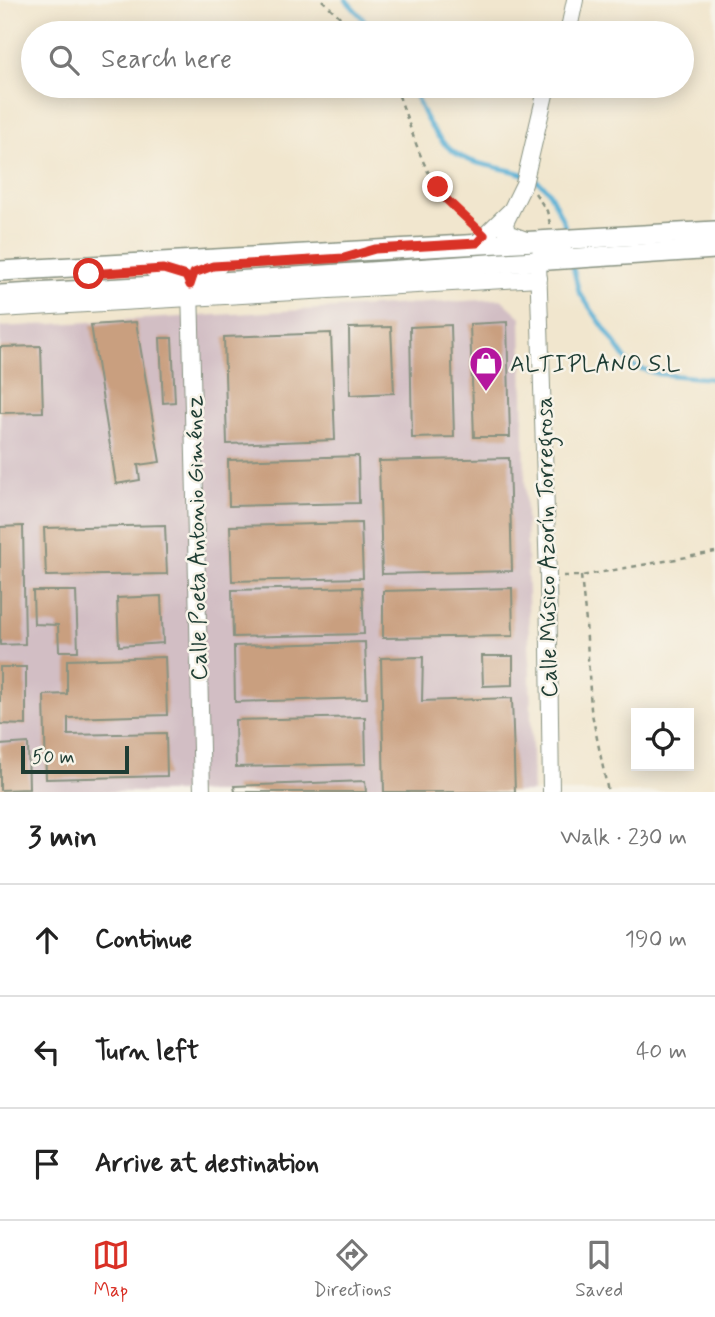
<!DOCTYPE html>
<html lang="en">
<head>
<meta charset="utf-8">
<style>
  body { margin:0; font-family:Mynerve,sans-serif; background:#f6f6f6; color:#222 }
  .controls { position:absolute; right:21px; bottom:21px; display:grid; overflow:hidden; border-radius:0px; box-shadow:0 4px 18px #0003 }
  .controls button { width:63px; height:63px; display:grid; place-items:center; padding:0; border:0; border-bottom:2px solid #e0e0e0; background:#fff; color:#222; font:35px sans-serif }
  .scale { position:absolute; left:21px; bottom:18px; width:108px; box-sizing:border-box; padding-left:7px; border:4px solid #1f3d34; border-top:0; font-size:19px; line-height:24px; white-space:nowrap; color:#1f3d34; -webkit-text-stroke:5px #f7f3e8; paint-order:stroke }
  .stop { position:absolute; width:21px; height:21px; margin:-16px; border:5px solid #d93025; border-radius:50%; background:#fff }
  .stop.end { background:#d93025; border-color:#fff; box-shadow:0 2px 7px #0008 }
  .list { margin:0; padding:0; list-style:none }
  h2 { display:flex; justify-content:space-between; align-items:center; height:91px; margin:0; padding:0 28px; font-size:30px }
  h2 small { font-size:23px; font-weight:400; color:#767676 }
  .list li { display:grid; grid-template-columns:46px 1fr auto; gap:21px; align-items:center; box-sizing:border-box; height:112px; padding:0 28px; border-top:2px solid #e0e0e0 }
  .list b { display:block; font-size:26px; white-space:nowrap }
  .list em { font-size:23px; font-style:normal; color:#767676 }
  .icon { flex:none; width:38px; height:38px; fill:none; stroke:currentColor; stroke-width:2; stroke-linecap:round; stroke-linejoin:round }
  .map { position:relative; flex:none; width:715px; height:792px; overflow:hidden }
  .search { position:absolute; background:#fff; box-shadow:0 4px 18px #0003; left:21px; right:21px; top:21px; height:77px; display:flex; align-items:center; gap:18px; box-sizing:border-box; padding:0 24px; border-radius:38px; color:#767676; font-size:26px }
  .sheet { height:427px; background:#fff }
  nav { display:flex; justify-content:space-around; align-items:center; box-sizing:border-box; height:98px; border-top:2px solid #e0e0e0; background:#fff; font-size:19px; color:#767676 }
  nav a { display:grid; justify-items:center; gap:4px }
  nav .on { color:#d93025 }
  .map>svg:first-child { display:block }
  .industrial { fill:#d2bec4 }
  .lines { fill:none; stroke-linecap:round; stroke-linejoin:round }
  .stream { stroke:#58b0d5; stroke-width:4.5 }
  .building { fill:#c99f7f }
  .minor-casing { stroke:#889281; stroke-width:18 }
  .major-casing { stroke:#889281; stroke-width:22 }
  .path { stroke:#889281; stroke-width:2.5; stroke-dasharray:5 5; stroke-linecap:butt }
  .minor { stroke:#fff; stroke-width:16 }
  .major { stroke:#fff; stroke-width:19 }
  .route { stroke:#d93025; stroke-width:9 }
  .labels { text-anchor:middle; stroke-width:5; stroke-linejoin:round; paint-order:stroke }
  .poi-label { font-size:23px; fill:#1f3d34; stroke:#f7f3e8; text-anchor:start }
  .street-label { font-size:23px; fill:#1f3d34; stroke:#f7f3e8 }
</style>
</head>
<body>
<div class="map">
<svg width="715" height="792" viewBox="0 0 715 792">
  <rect width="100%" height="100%" fill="#f7f3e8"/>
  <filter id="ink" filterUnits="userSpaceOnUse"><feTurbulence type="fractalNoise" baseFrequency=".0143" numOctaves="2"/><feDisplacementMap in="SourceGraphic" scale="14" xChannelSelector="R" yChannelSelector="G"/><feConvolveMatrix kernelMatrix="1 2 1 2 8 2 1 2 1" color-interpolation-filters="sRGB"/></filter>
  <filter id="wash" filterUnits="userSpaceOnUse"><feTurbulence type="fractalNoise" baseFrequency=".00686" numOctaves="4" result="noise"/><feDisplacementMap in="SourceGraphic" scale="28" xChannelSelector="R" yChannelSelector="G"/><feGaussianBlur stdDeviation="1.57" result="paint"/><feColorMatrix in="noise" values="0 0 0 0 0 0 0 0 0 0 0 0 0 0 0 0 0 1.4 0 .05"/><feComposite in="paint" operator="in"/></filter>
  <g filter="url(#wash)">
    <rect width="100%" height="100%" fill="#f1e6ce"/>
    <path class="industrial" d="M501,299L521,317L533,792H0V327Z"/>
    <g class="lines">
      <g class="stream">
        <path d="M346,0L376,33"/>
        <path d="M412,86C421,110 430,132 450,149C477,172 517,163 544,186C549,190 552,198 555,204C560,214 565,223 567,234"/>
        <path d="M572,263L579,292L630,365L658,374L715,379"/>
      </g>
    </g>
    <g id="blocks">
      <g class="building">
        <path d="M136,322L160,462L138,465L140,480L116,484L91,325Z"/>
        <path d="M507,322L510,437H474L470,324Z"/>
        <path d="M451,325L454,437L412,438L410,327Z"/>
        <path d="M391,327L394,393L350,395L349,328Z"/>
        <path d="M331,333L335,440L227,444L224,337Z"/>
        <path d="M160,338H172L175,402L163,403Z"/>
        <path d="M41,346L43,412L0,413V347Z"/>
        <path d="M358,456L359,503L229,506L228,460Z"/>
        <path d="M509,458L512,571L382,574L379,461Z"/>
        <path d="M361,523L363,578L232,581L230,526Z"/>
        <path d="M165,525L167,574L46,576L44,528Z"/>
        <path d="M23,526L25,644L0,645V527Z"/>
        <path d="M362,587L364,634L233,637L232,590Z"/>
        <path d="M512,588L513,636L383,638V591Z"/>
        <path d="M33,591H76L78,651H59L58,625L34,624Z"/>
        <path d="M161,596L163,643L119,646L117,598Z"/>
        <path d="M365,642L367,698L235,702L234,646Z"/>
        <path d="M482,656H513V685L483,686Z"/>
        <path d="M165,657L167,715L68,718V735L166,733L167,776L46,779L44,695L67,694V660Z"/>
        <path d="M423,657L422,701L512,698L515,792H384L381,658Z"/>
        <path d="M0,667H26V725L0,724Z"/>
        <path d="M365,717L366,764L236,767L235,720Z"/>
        <path d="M28,743L29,789L0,790V745Z"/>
        <path d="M365,781L366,792H235L234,786Z"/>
      </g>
    </g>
  </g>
  <g filter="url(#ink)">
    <use href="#blocks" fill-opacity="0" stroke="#889281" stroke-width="2"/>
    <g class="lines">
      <defs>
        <g id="minor">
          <path d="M568,33L575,0"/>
          <path d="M526,240L507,233L505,223L524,184L547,86"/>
          <path d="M477,243L509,212"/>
          <path d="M153,270C168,269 182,270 190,284C196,270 203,267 219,266"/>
          <path d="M190,287L202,792"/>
          <path d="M0,309L539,278"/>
          <path d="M551,792L548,576L538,261L541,251L563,247"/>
        </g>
        <g id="major">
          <path d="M0,271L715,231"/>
          <path d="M0,295L190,284L715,249"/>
        </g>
      </defs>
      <use href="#minor" class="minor-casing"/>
      <use href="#major" class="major-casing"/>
      <g class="path">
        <path d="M322,0L357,33"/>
        <path d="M395,86C411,124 419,167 446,199C454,209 465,217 474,226"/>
        <path d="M535,193L547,211L550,224"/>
        <path d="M563,576H581L715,552"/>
        <path d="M581,576L586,622L591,709L608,792"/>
      </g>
      <use href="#minor" class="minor"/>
      <use href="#major" class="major"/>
    </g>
  </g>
  <g class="lines" filter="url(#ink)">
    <path class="route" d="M89,274L163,269L186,276L190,285L194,273L213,266L344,258L375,249L477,243L484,235L447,200L438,187"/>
  </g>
  <defs>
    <symbol id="shop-pin" viewBox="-11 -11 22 30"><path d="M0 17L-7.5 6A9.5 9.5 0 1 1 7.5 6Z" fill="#b5179e" stroke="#f7f3e8"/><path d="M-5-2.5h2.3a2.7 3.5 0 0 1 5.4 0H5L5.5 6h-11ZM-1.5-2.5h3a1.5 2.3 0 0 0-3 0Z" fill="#fff"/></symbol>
  </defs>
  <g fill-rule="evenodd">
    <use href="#shop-pin" x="467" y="344" width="38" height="52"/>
  </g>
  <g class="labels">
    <g class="poi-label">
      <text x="510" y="371">ALTIPLANO S.L</text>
    </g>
    <g class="street-label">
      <text transform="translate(196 538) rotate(-91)" y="8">Calle Poeta Antonio Giménez</text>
      <text transform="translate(546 547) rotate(-91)" y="8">Calle Músico Azorín Torregrosa</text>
    </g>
  </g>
</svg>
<div class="controls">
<button><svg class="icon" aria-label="locate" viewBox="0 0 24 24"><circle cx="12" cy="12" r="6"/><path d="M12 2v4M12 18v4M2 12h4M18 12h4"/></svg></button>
</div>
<div class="scale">50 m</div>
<div class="stop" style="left:89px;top:274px"></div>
<div class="stop end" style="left:438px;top:187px"></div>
<div class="search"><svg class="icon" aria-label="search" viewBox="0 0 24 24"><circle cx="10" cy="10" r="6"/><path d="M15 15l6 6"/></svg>Search here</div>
</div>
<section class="sheet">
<h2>3 min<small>Walk · 230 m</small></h2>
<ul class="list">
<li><svg class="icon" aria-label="ahead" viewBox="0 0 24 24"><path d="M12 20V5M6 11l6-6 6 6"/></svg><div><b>Continue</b></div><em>190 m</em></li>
<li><svg class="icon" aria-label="left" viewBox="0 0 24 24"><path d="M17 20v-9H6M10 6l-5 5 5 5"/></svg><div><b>Turn left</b></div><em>40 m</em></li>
<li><svg class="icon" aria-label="arrive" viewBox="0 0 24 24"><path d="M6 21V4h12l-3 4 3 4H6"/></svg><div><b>Arrive at destination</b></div></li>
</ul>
</section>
<nav>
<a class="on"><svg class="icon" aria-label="map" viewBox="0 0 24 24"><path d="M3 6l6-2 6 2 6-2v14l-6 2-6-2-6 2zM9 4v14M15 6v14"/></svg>Map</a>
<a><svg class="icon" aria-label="directions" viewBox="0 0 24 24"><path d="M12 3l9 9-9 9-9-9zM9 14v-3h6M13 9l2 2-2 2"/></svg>Directions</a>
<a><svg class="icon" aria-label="saved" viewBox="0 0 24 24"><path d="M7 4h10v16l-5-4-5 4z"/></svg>Saved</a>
</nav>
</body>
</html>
